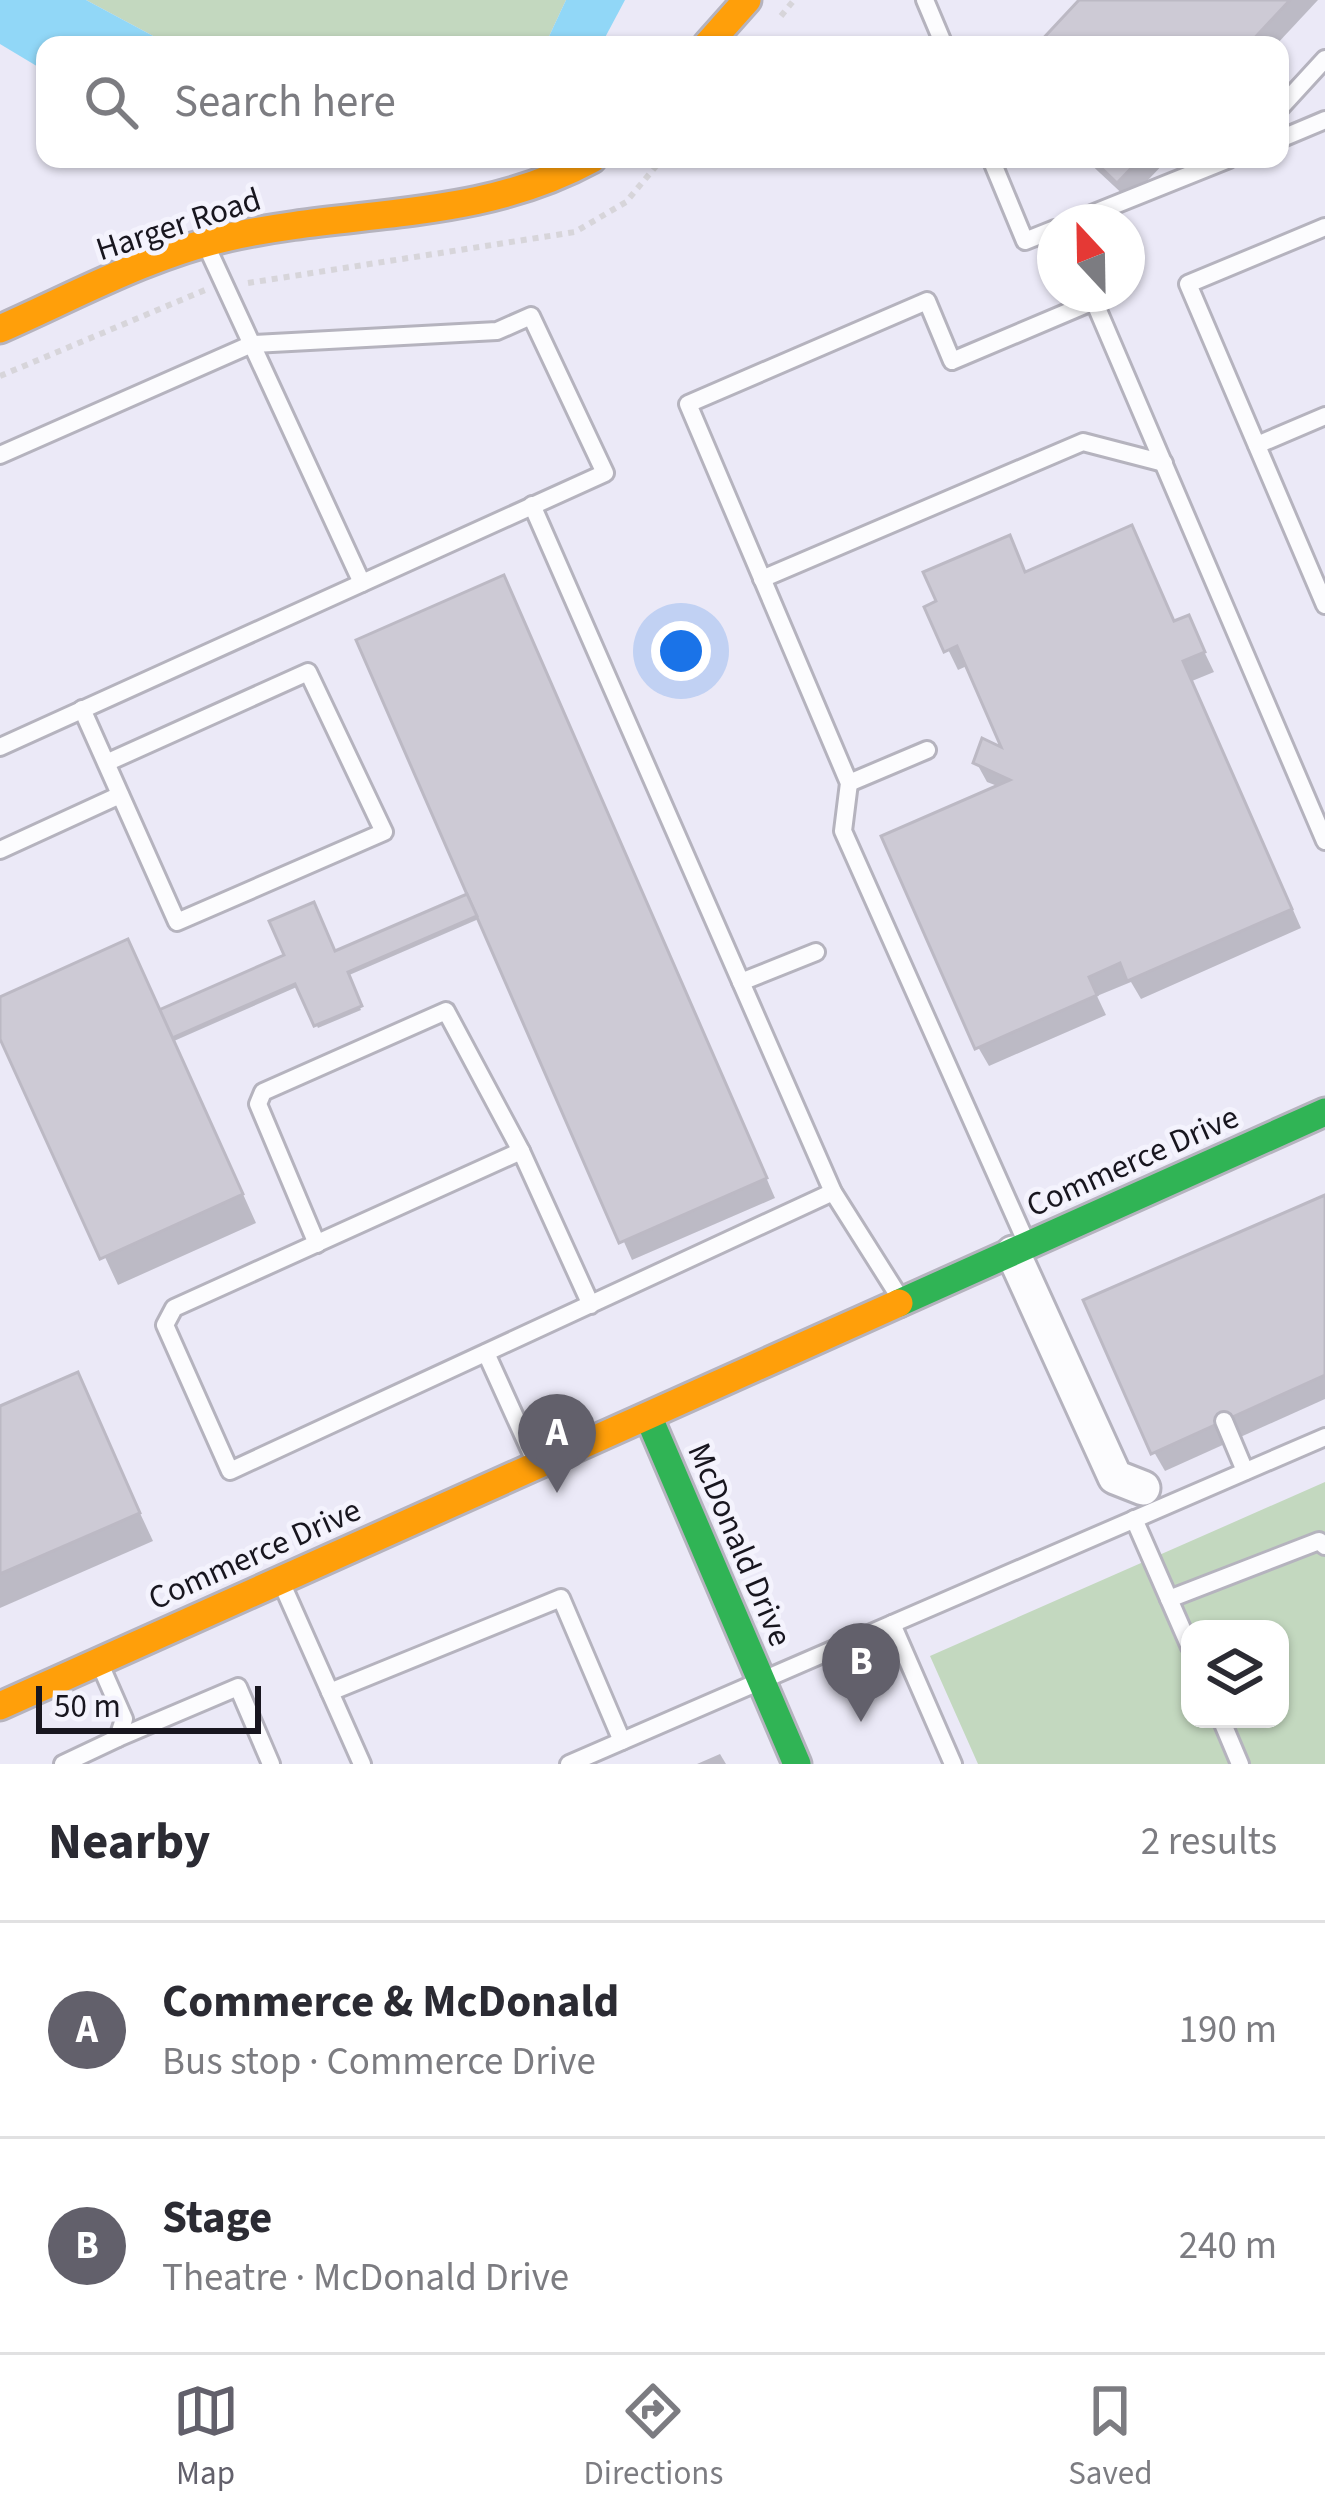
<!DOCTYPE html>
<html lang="en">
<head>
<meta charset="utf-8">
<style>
  body { margin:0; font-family:"Source Sans 3",sans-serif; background:#f2f2f3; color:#2b2b33 }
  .controls { position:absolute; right:36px; bottom:36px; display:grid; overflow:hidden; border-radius:24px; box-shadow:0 3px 9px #0004 }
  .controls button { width:108px; height:108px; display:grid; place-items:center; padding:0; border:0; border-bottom:3px solid #e1e1e2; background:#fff; color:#2b2b33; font:60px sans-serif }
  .compass { position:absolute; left:1037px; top:204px; width:108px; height:108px; border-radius:50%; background:#fff; box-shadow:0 3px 9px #0004; rotate:338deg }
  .scale { position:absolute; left:36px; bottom:30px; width:225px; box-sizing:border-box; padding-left:12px; border:6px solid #18161f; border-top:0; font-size:33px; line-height:42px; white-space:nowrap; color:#18161f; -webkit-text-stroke:9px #f4f3fd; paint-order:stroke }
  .you { position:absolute; left:681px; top:651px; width:42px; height:42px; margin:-30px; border:9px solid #fff; border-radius:50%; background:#1a73e8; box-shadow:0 0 0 18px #1a73e833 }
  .badge { display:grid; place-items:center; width:78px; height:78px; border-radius:50%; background:#62606b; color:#fff; font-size:39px; font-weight:700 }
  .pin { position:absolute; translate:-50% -99px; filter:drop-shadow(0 3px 6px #0008) }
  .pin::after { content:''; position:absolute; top:63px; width:42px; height:36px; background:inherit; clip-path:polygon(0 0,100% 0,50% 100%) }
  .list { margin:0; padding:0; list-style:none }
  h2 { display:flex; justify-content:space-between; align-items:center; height:156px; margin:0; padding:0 48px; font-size:51px }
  h2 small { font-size:39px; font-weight:400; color:#7c7c81 }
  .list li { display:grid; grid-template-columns:78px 1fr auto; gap:36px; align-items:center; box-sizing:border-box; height:216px; padding:0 48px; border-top:3px solid #e1e1e2 }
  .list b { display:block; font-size:45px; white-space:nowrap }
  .list p { margin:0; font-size:39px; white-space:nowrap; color:#7c7c81 }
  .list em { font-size:39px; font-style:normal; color:#7c7c81 }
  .icon { flex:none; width:66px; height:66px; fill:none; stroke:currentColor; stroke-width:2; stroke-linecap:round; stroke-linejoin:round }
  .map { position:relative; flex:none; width:1325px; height:1764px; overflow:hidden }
  .search { position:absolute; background:#fff; box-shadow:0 3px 9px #0004; left:36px; right:36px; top:36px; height:132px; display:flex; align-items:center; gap:30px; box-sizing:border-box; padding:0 42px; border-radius:24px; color:#7c7c81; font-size:45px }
  .sheet { height:588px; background:#fff }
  nav { display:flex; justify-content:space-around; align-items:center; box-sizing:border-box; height:168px; border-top:3px solid #e1e1e2; background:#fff; font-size:33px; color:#7c7c81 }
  nav a { display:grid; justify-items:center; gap:6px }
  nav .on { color:#62606b }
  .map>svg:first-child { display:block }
  .green { fill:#c3d8bf; fill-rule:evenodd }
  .water { fill:#91d7f7 }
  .shadow { fill:#0003 }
  .building { fill:#cdcad5; stroke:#bcb9c4; stroke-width:3 }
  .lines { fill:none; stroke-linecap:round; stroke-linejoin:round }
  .lane-casing { stroke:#b5b3be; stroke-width:22 }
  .street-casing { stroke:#b5b3be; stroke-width:39 }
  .fast-casing { stroke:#b5b3be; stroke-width:33 }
  .slow-casing { stroke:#b5b3be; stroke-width:33 }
  .path { stroke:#d7d5da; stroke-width:6; stroke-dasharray:6 6; stroke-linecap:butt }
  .lane { stroke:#fcfcfe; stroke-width:16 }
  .street { stroke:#fcfcfe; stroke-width:33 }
  .fast { stroke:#30b455; stroke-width:27 }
  .slow { stroke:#ff9f0a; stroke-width:27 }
  .labels { text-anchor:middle; stroke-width:10; stroke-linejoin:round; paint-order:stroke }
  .street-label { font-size:33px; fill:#18161f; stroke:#f4f3fd }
</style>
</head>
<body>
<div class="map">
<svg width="1325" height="1764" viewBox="0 0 1325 1764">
  <rect width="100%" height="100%" fill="#ebe9f7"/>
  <g class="green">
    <path d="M86,0H566L545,45H170Z"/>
    <path d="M1325,1482V1764H978L930,1656ZM1190,1629H1280V1719H1190Z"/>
  </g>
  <g class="water">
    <path d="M0,0H86L170,45H45V71L0,44Z"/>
    <path d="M566,0H625L601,45H545Z"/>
  </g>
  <g class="shadow">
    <path d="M1083,0H1318L1276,45H1041Z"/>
    <path d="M1085,159H1168L1129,200Z"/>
    <path d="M1009,539L1027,575L1175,624L1188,618L1214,672L1192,681L1301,928L1141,999L1131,982L1097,996L1106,1015L989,1066L978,1047L1000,787L987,782L976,762L1007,753L969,665L958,670L928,608Z"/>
    <path d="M514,598L775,1198L632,1260L481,918L347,976L361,1010L318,1028L299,986L174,1041L256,1223L118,1285L0,1032V1000L161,1012L334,955L471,895Z"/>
    <path d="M1325,1198V1399L1165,1471L1154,1452Z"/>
    <path d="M76,1376L153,1541L0,1608V1410Z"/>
    <path d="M720,1754L726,1764H697Z"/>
  </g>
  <g class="building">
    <path d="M1079,0H1290L1248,45H1037Z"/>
    <path d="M1092,159H1140L1117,183Z"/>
    <path d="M1132,525L1174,621L1189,615L1205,652L1183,661L1292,909L1127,981L1120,963L1089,977L1097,995L975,1049L881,836L1010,780L973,763L982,738L1001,747L957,646L944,652L924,607L936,601L923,572L1010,535L1025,572Z"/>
    <path d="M504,575L767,1178L619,1243L356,640Z"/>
    <path d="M467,894L477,916L348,972L362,1006L314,1026L295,984L172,1038L159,1010L284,955L269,921L314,902L335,951Z"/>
    <path d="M128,939L243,1194L100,1259L0,1039V997Z"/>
    <path d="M1325,1195V1375L1151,1454L1083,1300Z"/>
    <path d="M78,1372L140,1513L0,1574V1406Z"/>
  </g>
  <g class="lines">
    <defs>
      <g id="lane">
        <path d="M925,0L944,45"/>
        <path d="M1280,108L1325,59"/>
        <path d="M1280,139L1325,120"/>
        <path d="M991,159L1025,241L1055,229"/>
        <path d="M1072,222L1229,159"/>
        <path d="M1325,227L1188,284L1325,605"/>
        <path d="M206,245L362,583"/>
        <path d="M1257,445L1325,416"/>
        <path d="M0,455L252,344L497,331L531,316L605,473L0,747"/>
        <path d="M532,505L833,1192L900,1298"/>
        <path d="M762,579L1083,442L1164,463"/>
        <path d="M82,709L177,922L384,832L308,672L106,763"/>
        <path d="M849,783L927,750"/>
        <path d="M0,850L120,795"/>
        <path d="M741,982L816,952"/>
        <path d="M317,1244L258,1104L263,1092L446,1011L521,1151"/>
        <path d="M1028,1246L843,831L849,783L688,404L927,301L952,361L1094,301L1325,841"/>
        <path d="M591,1305L521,1151L174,1308L165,1325L230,1471L833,1192"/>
        <path d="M486,1353L535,1461"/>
        <path d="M1224,1421L1245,1471"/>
        <path d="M1134,1519L1190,1647"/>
        <path d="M282,1584L362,1764"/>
        <path d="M1169,1599L1319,1541L1325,1546"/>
        <path d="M892,1624L1325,1437"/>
        <path d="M330,1692L561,1598L622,1741"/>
        <path d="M1221,1719L1240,1764"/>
        <path d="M118,1738L238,1687L271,1764"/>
        <path d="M63,1764L118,1738L124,1719L99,1662"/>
        <path d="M569,1764L892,1624L953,1764"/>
      </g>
      <path id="street" d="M1013,1253L1115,1477L1143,1488"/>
      <g id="fast">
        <path d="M899,1303L1325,1112"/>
        <path d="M649,1418L797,1764"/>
      </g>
      <g id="slow">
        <path d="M707,45L747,0"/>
        <path d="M0,329C75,296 148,255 229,237C353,209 477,222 592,159"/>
        <path d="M0,1706L899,1303"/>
      </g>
    </defs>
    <use href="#lane" class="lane-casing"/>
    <use href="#street" class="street-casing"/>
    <use href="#fast" class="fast-casing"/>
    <use href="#slow" class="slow-casing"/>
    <g class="path">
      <path d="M781,16L794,0"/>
      <path d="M248,283L575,232L626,202L662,159"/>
      <path d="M0,376L205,290"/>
    </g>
    <use href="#lane" class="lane"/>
    <use href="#street" class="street"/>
    <use href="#fast" class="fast"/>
    <use href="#slow" class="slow"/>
  </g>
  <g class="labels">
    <g class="street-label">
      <text transform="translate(178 223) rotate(-18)" y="12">Harger Road</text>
      <text transform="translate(1132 1160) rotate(-24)" y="12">Commerce Drive</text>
      <text transform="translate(741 1544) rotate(67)" y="12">McDonald Drive</text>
      <text transform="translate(254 1553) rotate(-24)" y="12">Commerce Drive</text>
    </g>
  </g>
</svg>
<div class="controls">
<button><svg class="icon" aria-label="layers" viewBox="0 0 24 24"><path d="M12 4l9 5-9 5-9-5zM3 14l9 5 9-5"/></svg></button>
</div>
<svg class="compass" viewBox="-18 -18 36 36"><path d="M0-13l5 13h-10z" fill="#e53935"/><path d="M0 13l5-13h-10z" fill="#7c7c81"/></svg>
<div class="scale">50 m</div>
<div class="you"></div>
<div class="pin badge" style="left:557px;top:1493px">A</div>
<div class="pin badge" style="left:861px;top:1722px">B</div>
<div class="search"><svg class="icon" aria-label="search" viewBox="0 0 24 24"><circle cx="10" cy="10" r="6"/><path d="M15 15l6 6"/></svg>Search here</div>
</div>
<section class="sheet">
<h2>Nearby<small>2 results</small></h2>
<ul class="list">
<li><span class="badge">A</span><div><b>Commerce &amp; McDonald</b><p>Bus stop · Commerce Drive</p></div><em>190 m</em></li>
<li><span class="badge">B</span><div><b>Stage</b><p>Theatre · McDonald Drive</p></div><em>240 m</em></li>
</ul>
</section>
<nav>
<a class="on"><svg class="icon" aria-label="map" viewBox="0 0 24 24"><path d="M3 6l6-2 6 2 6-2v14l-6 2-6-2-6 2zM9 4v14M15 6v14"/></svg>Map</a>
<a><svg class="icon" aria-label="directions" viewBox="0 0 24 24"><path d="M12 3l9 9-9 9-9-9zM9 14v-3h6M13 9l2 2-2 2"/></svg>Directions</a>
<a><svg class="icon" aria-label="saved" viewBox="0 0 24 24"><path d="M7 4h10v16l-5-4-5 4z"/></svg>Saved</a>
</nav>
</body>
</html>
